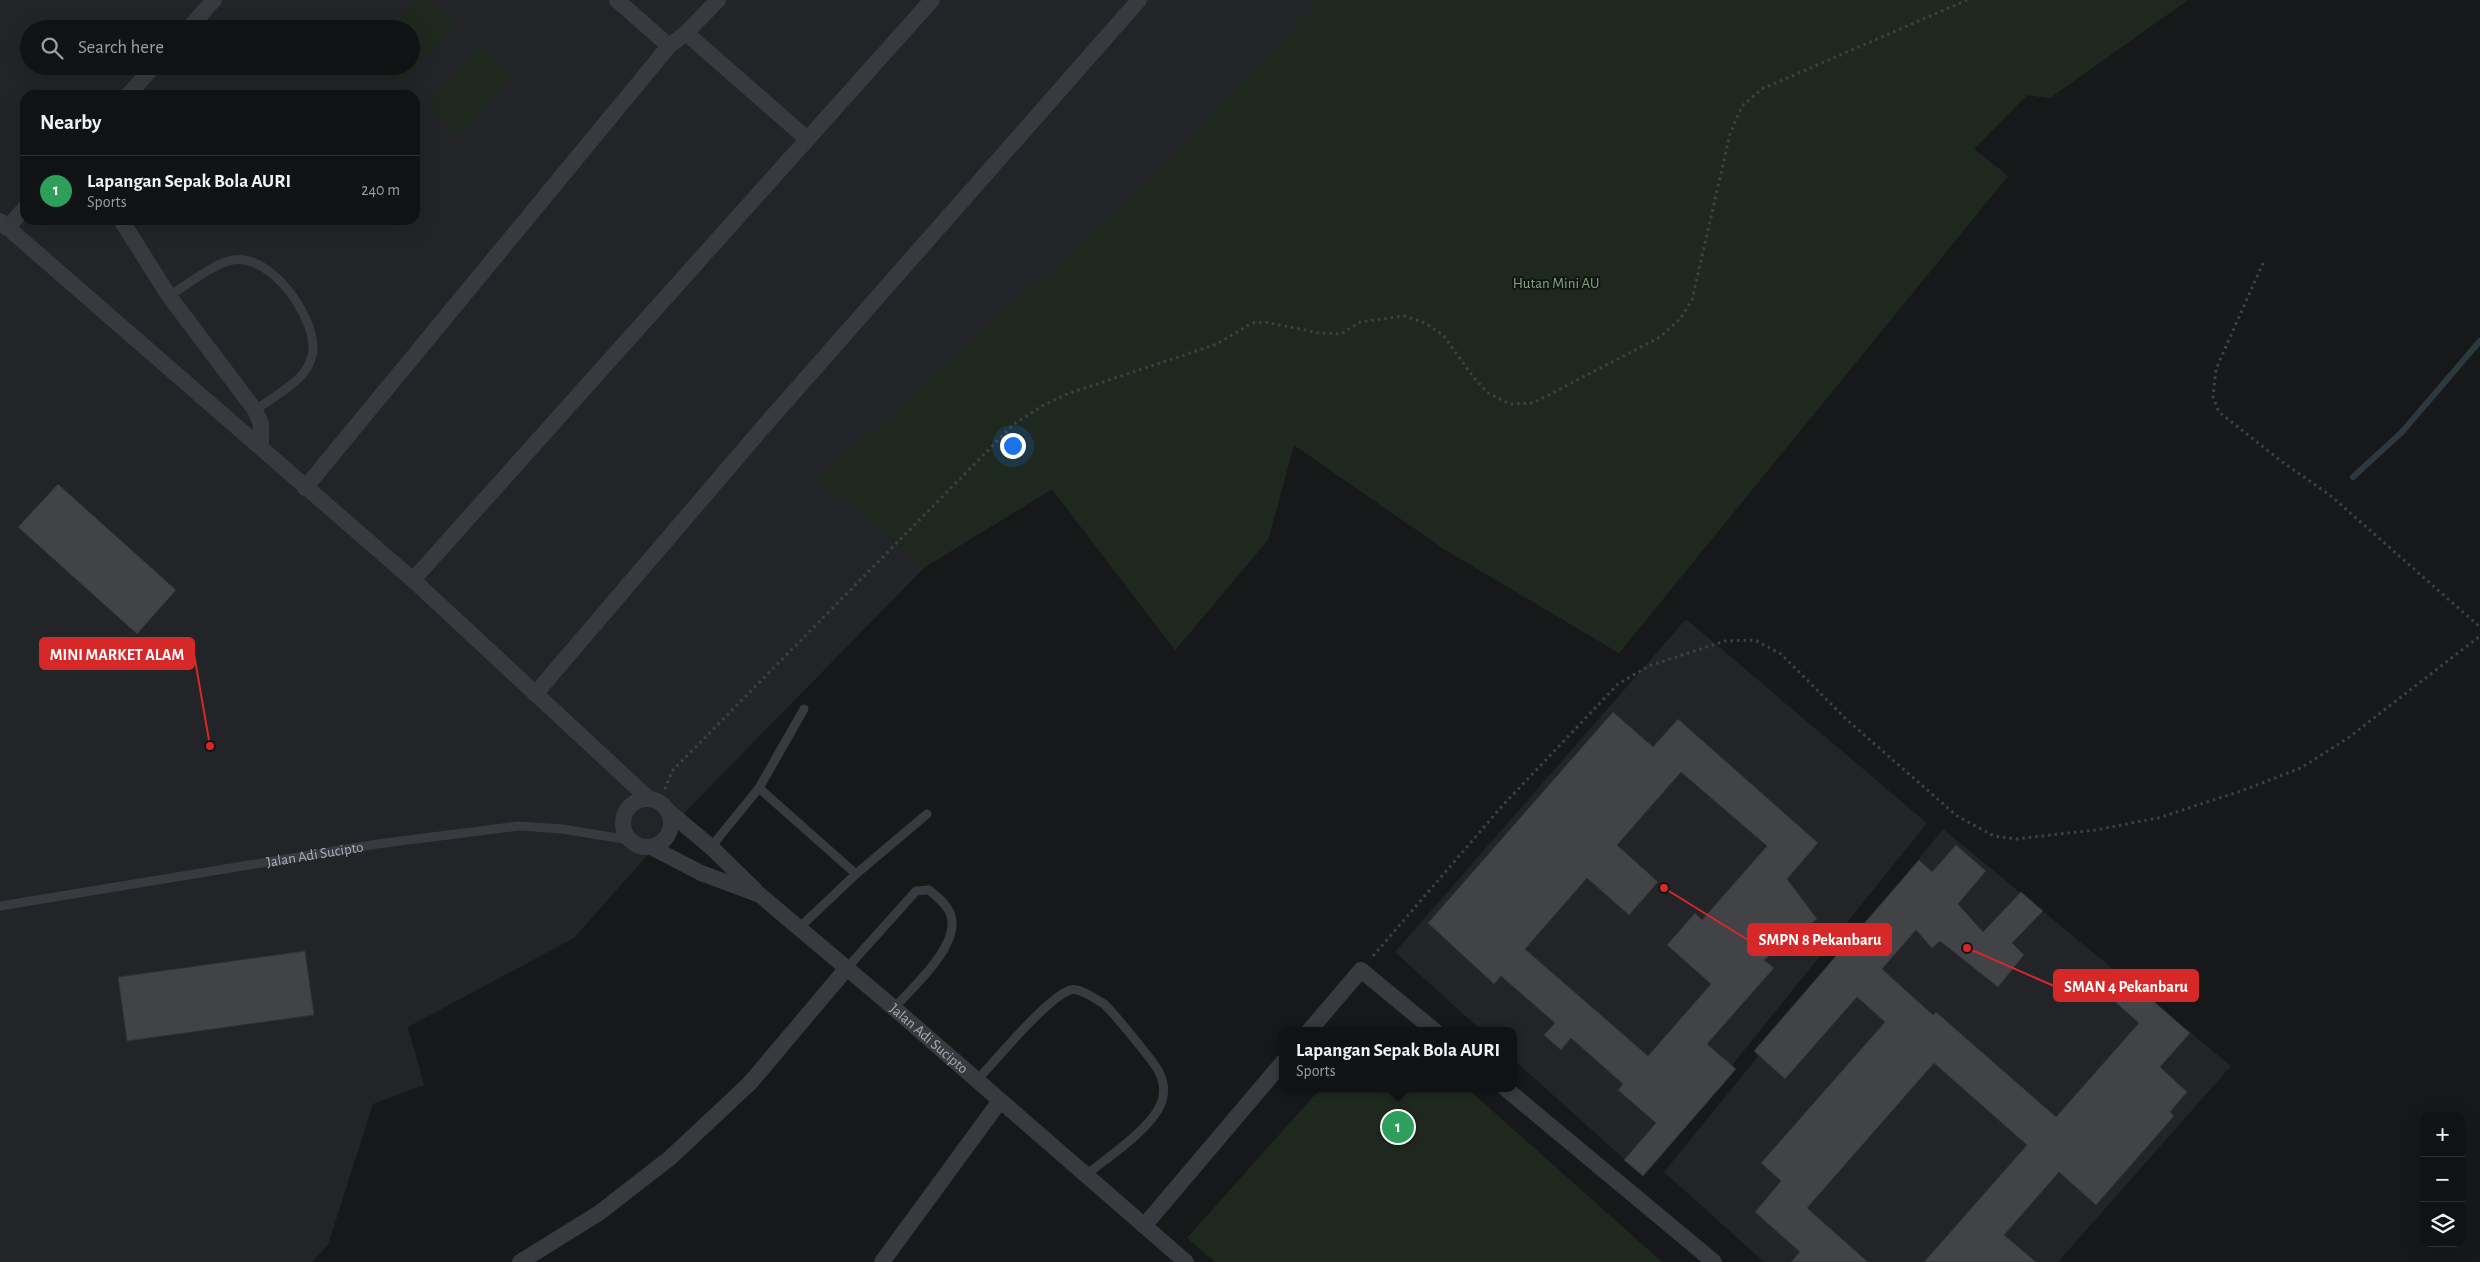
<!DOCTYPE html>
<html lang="en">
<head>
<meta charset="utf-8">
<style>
  body { margin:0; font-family:"Alegreya Sans",sans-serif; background:#1a1b1d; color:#f1f3f6 }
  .controls { position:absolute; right:15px; bottom:15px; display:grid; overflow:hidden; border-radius:10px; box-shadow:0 5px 20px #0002 }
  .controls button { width:45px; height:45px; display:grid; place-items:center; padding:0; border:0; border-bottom:1px solid #303234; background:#111214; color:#f1f3f6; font:25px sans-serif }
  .you { position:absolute; left:1012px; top:445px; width:18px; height:18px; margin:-12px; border:4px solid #fff; border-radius:50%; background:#1a73e8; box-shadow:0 0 0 8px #1a73e833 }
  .badge { display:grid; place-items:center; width:32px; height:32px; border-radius:50%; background:#fd9c2b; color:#fff; font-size:16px; font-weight:700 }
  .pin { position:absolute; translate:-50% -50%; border:2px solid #fff; box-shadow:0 1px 5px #0006 }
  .popup { position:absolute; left:1279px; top:1027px; width:238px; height:65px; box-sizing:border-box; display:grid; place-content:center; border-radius:10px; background:#111214; filter:drop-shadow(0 1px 4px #0005); font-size:16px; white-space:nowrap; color:#9c9ea0 }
  .popup b { font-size:19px; color:#f1f3f6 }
  .popup::after { content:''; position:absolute; left:50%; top:100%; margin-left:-10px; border:10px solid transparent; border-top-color:#111214 }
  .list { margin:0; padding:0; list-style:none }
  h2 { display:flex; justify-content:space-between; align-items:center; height:65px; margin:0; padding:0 20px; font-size:21px }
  h2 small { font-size:16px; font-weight:400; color:#9c9ea0 }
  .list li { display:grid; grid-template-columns:32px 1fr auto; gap:15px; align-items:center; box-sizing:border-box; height:70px; padding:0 20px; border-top:1px solid #303234 }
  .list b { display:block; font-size:19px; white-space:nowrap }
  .list p { margin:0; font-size:16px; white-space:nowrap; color:#9c9ea0 }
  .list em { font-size:16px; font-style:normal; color:#9c9ea0 }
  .icon { flex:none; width:28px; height:28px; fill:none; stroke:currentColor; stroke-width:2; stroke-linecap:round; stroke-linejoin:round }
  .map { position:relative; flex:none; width:2480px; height:1262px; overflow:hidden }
  .search { position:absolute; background:#111214; box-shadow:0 5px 20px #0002; left:20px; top:20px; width:400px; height:55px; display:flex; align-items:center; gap:12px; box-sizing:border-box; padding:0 18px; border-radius:28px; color:#9c9ea0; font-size:19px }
  .panel { position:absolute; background:#111214; box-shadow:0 5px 20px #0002; left:20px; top:90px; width:400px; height:135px; border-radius:15px }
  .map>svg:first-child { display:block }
  .built { fill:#232427; fill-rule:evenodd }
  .green { fill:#1f281f }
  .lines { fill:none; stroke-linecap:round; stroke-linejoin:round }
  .stream { stroke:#2c393f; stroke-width:6 }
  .building { fill:#414347; stroke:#313236; fill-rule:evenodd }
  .path { stroke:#3e4146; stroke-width:3; stroke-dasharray:2.5 4; stroke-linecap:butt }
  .service { stroke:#383a3f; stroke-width:9 }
  .minor { stroke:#383a3f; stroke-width:16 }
  .labels { text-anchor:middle; stroke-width:4; stroke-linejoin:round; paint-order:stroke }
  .park-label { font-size:15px; fill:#81a67f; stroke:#121315 }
  .street-label { font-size:15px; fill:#a9b0ba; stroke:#121315 }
  .leader { fill:none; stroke:#d62828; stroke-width:2 }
  .callout-dot { fill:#d62828; stroke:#121315; stroke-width:2 }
  .callout { fill:#d62828; stroke:#d62828; stroke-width:2 }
  .callout-label { font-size:16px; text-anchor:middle; font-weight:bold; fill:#fff }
</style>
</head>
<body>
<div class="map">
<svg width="2480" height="1262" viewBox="0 0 2480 1262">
  <rect width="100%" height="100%" fill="#17181a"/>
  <g class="built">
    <path d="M0,0H2188L2050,98L2027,95L1974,149L2008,176L1619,653L1444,549L1294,445L1268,540L1175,650L1052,489L925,567L692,805L574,938L408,1027L424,1085L373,1104L328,1245L312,1262H0ZM29,29H411V66H29ZM25,95H415V220H25Z"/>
    <path d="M1686,619L1927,823L1643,1176L1513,1059V1031H1482L1395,952Z"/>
    <path d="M1943,829L2231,1066L2058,1262H1764L1664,1172Z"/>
  </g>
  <g class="green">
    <path d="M416,0H431L456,23L401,83L382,66H411V29H391Z"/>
    <path d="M1318,0H2188L2050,98L2027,95L1974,149L2008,176L1619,653L1444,549L1294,445L1268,540L1175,650L1052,489L925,567L818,479L1161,170Z"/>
    <path d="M480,46L513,76L459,136L426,107Z"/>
    <path d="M1321,1088H1467L1662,1262H1215L1187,1238Z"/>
  </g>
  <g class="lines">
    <path class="stream" d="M2353,477L2402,432L2480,341"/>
  </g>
  <g class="building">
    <path d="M58,484L176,590L137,634L18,527Z"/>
    <path d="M1613,712L1653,747L1678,719L1818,843L1787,879L1817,919L1764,960L1774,968L1707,1044L1736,1069L1643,1176L1624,1160L1656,1123L1618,1090L1623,1084L1571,1038L1561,1050L1544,1035L1555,1023L1501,976L1494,984L1428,923ZM1681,772L1767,846L1702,920L1695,913L1667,945L1711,984L1648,1056L1525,949L1587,878L1629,915L1658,882L1617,845Z"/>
    <path d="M1956,845L1986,871L1958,904L1983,932L2021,892L2043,911L2012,943L2024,955L1998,987L1940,941L1932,948L1916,930L1882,969L1933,1015L1936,1012L2056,1117L2139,1023L2105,993L2122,974L2190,1033L2160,1067L2187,1092L2170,1112L2174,1116L2096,1205L2059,1172L2004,1235L2036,1262H1924L2027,1145L1934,1063L1807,1208L1868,1262H1791L1800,1252L1755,1212L1781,1181L1761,1163L1885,1022L1857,997L1785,1079L1754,1051L1919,860L1932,872Z"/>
    <path d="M305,951L314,1015L127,1041L118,977Z"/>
  </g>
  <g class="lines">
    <g class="path">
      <path d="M2263,263L2216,369L2213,397L2219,412L2281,461L2331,496L2480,627"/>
      <path d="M665,789L672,771L1014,424L1042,406L1067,394L1217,344L1252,323L1265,322L1319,333L1341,334L1360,322L1404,316L1425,323L1443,335L1474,378L1488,393L1510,404L1533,403L1660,337L1680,319L1692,300L1730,134L1742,106L1762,89L1967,0"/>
      <path d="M1373,956L1503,805L1618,684L1649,666L1725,641L1755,640L1781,654L1846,719L1957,816L1994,836L2016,839L2095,830L2158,818L2241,791L2301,768L2348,738L2480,636"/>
    </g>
    <g class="service">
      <path d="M169,296C186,286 214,263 233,260C271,254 313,314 313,348C314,354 310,361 308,366C301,382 269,400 255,410"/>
      <path d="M759,788L856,874"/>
      <path d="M711,847L759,788L804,709"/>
      <path id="s1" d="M0,906L377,844L519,826L562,829L630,840"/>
      <path d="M799,928L856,874L927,814"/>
      <path d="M847,968L916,891L929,890C937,897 946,903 950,913C963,943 913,987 894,1008"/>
      <path d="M977,1080C996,1060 1047,998 1070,990C1079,987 1096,999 1104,1004C1111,1010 1156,1064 1159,1072C1164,1082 1165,1091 1162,1101C1153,1128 1108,1157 1086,1175"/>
    </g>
    <g class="minor">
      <path d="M617,0L669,46"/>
      <path d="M188,29L214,0"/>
      <path d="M686,33L806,138"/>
      <path d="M128,95L154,66"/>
      <path d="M121,220L169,296L255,410L261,424V447"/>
      <path d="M0,221L413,580L649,799"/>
      <path d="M7,228L25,208"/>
      <path d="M305,488L669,46L686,33L718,0"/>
      <path d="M413,580L932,0"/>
      <path d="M535,694L765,425L1139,0"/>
      <circle cx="647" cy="823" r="24"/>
      <path d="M668,811L711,847L755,890"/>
      <path id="s2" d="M651,847L701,873L760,895L894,1008L1186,1262"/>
      <path d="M1309,1031L1361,970L1435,1031"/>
      <path d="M1505,1088L1714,1262"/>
      <path d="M1144,1226L1283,1062"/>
      <path d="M520,1262L599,1213L670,1158L750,1083L847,968"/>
      <path d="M882,1262L1000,1101"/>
    </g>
  </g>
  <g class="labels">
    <g class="park-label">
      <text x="1556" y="288">Hutan Mini AU</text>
    </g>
    <g class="street-label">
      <text dy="5" stroke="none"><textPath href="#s1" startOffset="319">Jalan Adi Sucipto</textPath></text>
      <text dy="5" stroke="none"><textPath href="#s2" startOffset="341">Jalan Adi Sucipto</textPath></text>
    </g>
  </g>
  <path class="leader" d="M210 746L194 654M1664 888L1748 940M1967 948L2054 986"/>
  <g class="callout-dot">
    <circle cx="210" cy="746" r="5"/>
    <circle cx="1664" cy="888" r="5"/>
    <circle cx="1967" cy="948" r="5"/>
  </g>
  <g class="callout">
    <rect x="40" y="638" width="154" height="31" rx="5"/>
    <rect x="1748" y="924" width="143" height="31" rx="5"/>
    <rect x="2054" y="970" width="144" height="31" rx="5"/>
  </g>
  <g class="callout-label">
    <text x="117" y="660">MINI MARKET ALAM</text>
    <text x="1820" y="945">SMPN 8 Pekanbaru</text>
    <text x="2126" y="992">SMAN 4 Pekanbaru</text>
  </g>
</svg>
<div class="controls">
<button>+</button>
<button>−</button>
<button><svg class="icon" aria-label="layers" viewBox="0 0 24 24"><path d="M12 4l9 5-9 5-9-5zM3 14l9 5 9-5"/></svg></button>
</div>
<div class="you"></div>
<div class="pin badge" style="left:1398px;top:1127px;background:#2e9e5b">1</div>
<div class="popup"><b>Lapangan Sepak Bola AURI</b>Sports</div>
<div class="search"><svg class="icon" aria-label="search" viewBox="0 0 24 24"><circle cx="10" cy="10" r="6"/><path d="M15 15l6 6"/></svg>Search here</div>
<section class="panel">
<h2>Nearby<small></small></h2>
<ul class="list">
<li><span class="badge" style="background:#2e9e5b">1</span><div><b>Lapangan Sepak Bola AURI</b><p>Sports</p></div><em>240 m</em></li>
</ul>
</section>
</div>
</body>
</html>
